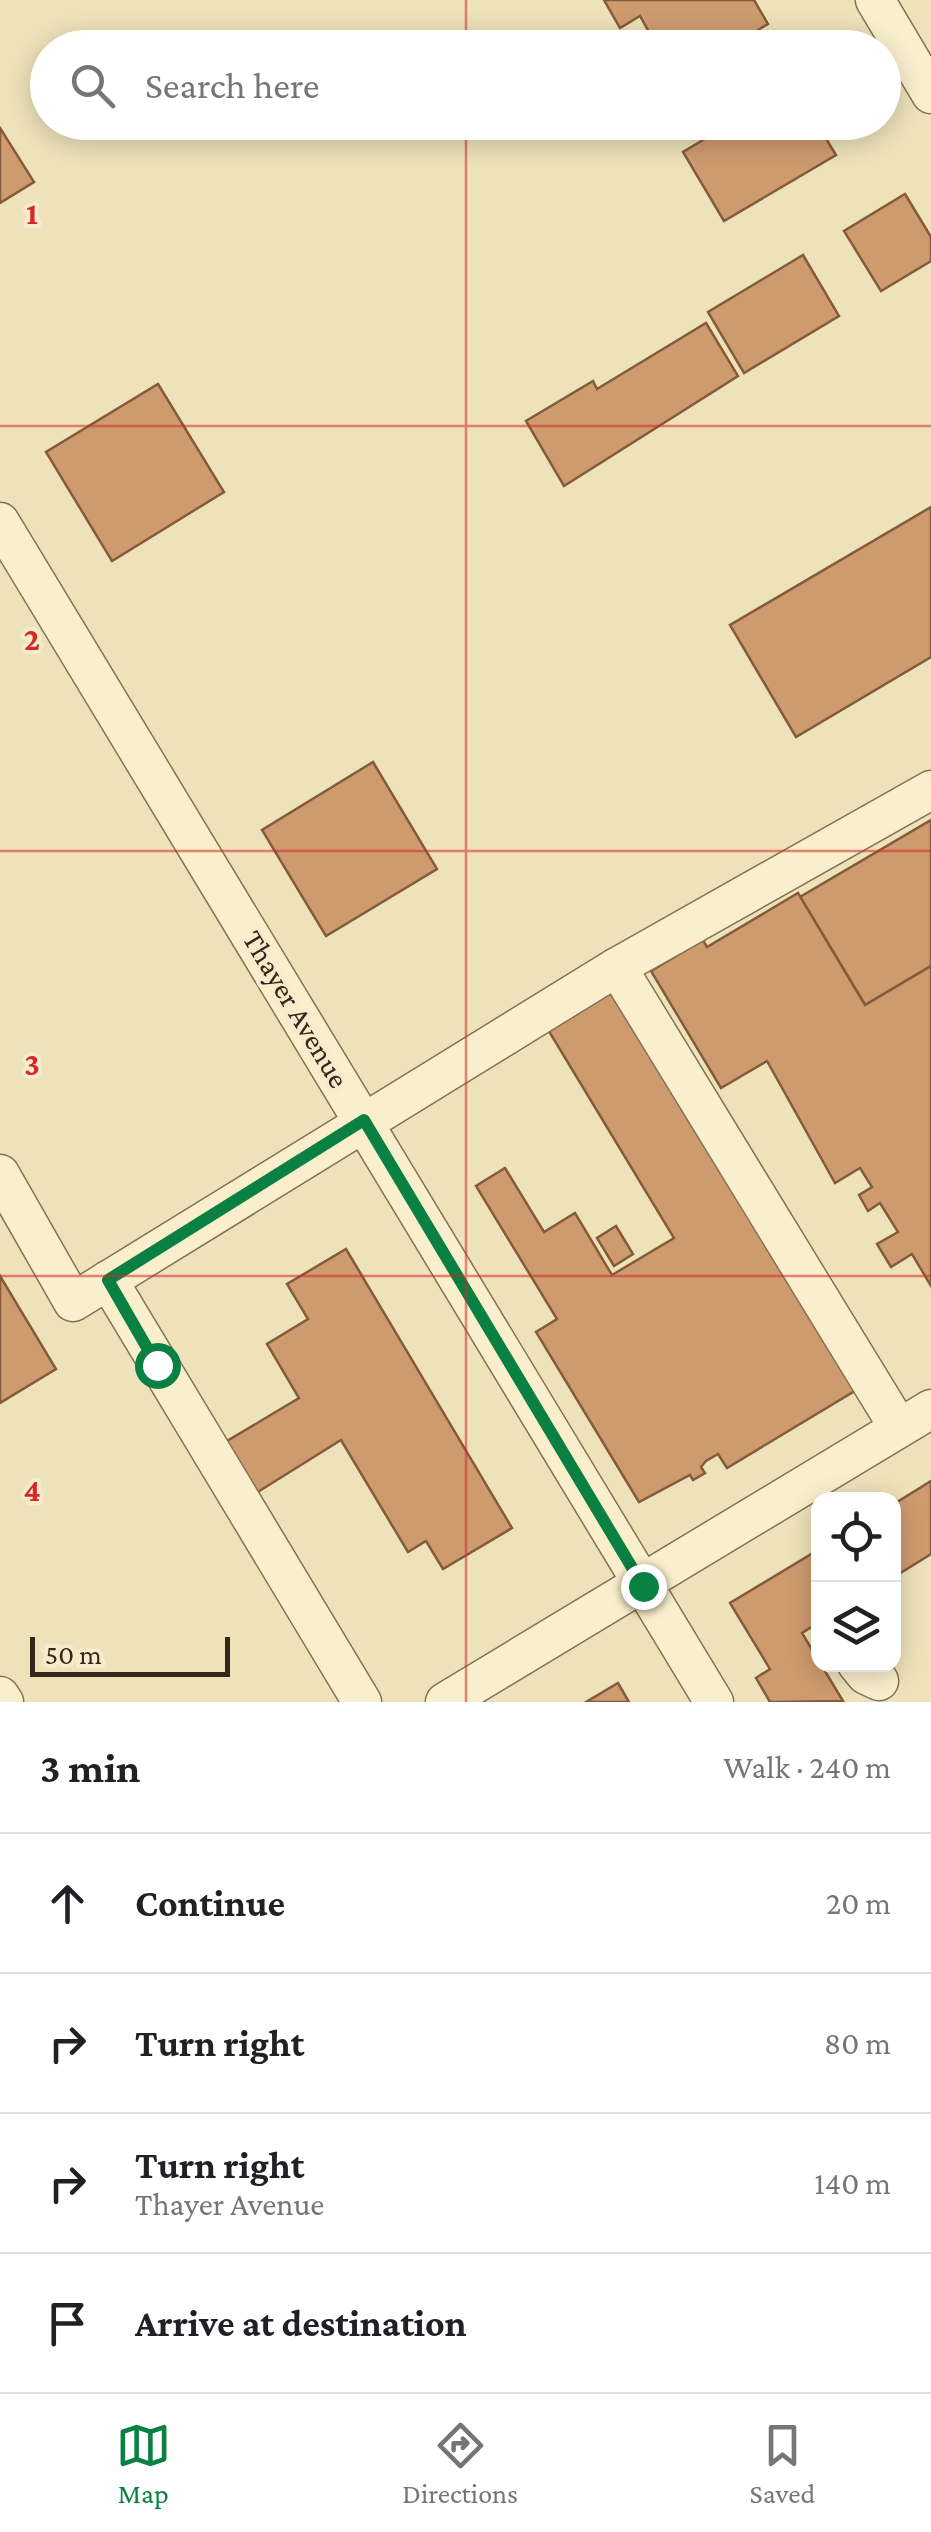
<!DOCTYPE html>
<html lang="en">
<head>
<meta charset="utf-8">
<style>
  body { margin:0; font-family:"Crimson Pro",serif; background:#f6f6f6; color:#202124 }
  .controls { position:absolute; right:30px; bottom:30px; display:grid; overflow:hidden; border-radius:20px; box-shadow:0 5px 25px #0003 }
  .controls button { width:90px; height:90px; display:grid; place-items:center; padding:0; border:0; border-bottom:2px solid #e0e0e0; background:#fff; color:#202124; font:50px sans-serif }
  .scale { position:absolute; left:30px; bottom:25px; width:200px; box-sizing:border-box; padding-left:10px; border:5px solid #34281a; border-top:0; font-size:28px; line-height:35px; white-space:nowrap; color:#34281a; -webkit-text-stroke:8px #f6ebca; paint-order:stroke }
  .stop { position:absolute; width:30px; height:30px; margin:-22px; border:8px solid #0b8043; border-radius:50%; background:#fff }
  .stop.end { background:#0b8043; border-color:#fff; box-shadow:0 2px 10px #0008 }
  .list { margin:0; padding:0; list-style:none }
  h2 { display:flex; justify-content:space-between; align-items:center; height:130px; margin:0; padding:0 40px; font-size:42px }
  h2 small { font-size:32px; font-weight:400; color:#757577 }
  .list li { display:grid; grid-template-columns:65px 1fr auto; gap:30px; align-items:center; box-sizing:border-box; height:140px; padding:0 40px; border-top:2px solid #e0e0e0 }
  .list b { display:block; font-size:38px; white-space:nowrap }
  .list p { margin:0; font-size:32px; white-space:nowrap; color:#757577 }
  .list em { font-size:32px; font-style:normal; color:#757577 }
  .icon { flex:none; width:55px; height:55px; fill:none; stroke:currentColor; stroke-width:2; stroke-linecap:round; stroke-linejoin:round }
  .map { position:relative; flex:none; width:931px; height:1702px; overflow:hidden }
  .search { position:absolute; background:#fff; box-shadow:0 5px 25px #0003; left:30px; right:30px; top:30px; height:110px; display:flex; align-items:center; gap:25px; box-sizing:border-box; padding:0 35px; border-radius:55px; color:#757577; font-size:38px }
  .sheet { height:690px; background:#fff }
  nav { display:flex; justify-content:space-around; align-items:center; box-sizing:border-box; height:140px; border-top:2px solid #e0e0e0; background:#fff; font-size:28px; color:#757577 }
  nav a { display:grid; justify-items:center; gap:5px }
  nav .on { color:#0b8043 }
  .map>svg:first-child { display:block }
  .building { fill:#ce9b6f; stroke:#855c3a; stroke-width:2.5 }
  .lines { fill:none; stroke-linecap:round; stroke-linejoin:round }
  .minor-casing { stroke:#857154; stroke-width:41 }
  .minor { stroke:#faefcd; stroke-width:38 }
  .route { stroke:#0b8043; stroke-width:12 }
  .grid { fill:none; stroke:#d62828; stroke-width:2.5; stroke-opacity:0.55 }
  .labels { text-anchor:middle; stroke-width:8; stroke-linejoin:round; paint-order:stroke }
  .street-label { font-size:30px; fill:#34281a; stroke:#f6ebca }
  .grid-label { font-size:32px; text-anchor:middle; font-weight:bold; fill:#d62828; stroke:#f6ebca; stroke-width:8; stroke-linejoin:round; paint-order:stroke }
</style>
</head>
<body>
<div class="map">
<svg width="931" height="1702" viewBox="0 0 931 1702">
  <rect width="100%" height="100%" fill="#eee2ba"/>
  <g class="building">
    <path d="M604,0H754L768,24L728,48H658L640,16L620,28Z"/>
    <path d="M733,122H816L836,155L724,221L683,152Z"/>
    <path d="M0,128L34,182L0,203Z"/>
    <path d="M905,194L931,237V261L881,291L844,231Z"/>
    <path d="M803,255L839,316L744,373L708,312Z"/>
    <path d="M706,323L738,376L564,486L526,421L593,381L597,389Z"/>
    <path d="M158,384L224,492L112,561L46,452Z"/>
    <path d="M931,507V657L796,737L730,625Z"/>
    <path d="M373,762L437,869L326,936L262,830Z"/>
    <path d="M931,820V966L865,1005L800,897Z"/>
    <path d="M798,893L865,1005L931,966V1286L912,1254L891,1267L877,1244L898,1232L880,1203L868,1211L859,1195L872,1187L860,1168L835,1183L767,1061L721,1088L651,971L703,940L707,947Z"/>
    <path d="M615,985L858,1389L727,1468L718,1454L706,1461L701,1467L705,1473L693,1480L690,1475L639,1502L536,1332L557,1319L476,1186L505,1168L544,1232L575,1213L612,1275L674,1238L541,1018Z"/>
    <path d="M616,1226L633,1254L614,1266L597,1238Z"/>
    <path d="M346,1249L512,1528L443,1569L426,1541L408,1552L341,1440L253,1495L222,1444L299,1398L267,1344L308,1319L287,1284Z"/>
    <path d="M0,1276L56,1369L0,1403Z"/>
    <path d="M931,1481V1554L894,1577V1504Z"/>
    <path d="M818,1550V1623L802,1633L843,1701L770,1702L756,1678L770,1669L730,1603Z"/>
    <path d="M618,1683L629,1702H586Z"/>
  </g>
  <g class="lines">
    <defs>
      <g id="minor">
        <path d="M875,0L931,94"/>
        <path d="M0,522L714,1702"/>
        <path d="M617,967L899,1428"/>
        <path d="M0,1174L73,1302L617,967L931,790"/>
        <path d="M108,1280L362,1702"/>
        <path d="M857,1664L866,1675L879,1681"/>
        <path d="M0,1696L4,1702"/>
        <path d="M445,1702L931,1409"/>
      </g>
    </defs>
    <use href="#minor" class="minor-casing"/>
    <use href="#minor" class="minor"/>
  </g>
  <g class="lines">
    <path class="route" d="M157,1365L108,1280L364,1120L643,1586"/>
  </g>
  <path class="grid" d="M466,0V48M466,122V1702M0,426H931M0,851H931M0,1276H931"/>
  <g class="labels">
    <g class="street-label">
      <text transform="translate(296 1009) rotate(59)" y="10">Thayer Avenue</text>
    </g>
  </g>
  <g class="grid-label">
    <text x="32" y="224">1</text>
    <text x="32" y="650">2</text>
    <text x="32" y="1075">3</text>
    <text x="32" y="1501">4</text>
  </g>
</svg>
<div class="controls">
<button><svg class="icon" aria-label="locate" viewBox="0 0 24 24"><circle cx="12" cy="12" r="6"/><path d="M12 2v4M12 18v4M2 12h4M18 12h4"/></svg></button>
<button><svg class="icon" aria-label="layers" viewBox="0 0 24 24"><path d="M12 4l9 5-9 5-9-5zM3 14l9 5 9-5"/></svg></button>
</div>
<div class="scale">50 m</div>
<div class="stop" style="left:157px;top:1365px"></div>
<div class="stop end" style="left:643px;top:1586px"></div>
<div class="search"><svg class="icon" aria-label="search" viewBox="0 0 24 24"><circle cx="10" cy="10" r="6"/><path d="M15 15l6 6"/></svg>Search here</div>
</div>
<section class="sheet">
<h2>3 min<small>Walk · 240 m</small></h2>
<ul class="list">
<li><svg class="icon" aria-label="ahead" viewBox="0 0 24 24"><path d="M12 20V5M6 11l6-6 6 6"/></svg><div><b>Continue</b></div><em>20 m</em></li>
<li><svg class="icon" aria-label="right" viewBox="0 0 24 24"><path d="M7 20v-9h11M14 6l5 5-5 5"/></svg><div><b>Turn right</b></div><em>80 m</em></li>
<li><svg class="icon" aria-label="right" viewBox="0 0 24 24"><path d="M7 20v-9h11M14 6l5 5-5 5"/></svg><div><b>Turn right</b><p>Thayer Avenue</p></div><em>140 m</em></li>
<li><svg class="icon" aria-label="arrive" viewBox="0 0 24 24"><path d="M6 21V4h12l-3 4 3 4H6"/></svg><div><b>Arrive at destination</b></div></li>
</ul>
</section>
<nav>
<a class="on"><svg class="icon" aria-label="map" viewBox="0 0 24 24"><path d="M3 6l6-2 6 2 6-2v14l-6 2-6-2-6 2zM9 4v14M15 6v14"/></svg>Map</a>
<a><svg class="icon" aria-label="directions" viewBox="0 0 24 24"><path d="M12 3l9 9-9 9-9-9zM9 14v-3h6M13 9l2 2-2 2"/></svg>Directions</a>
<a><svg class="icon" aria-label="saved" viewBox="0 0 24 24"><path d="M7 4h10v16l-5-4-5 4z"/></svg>Saved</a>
</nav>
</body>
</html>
